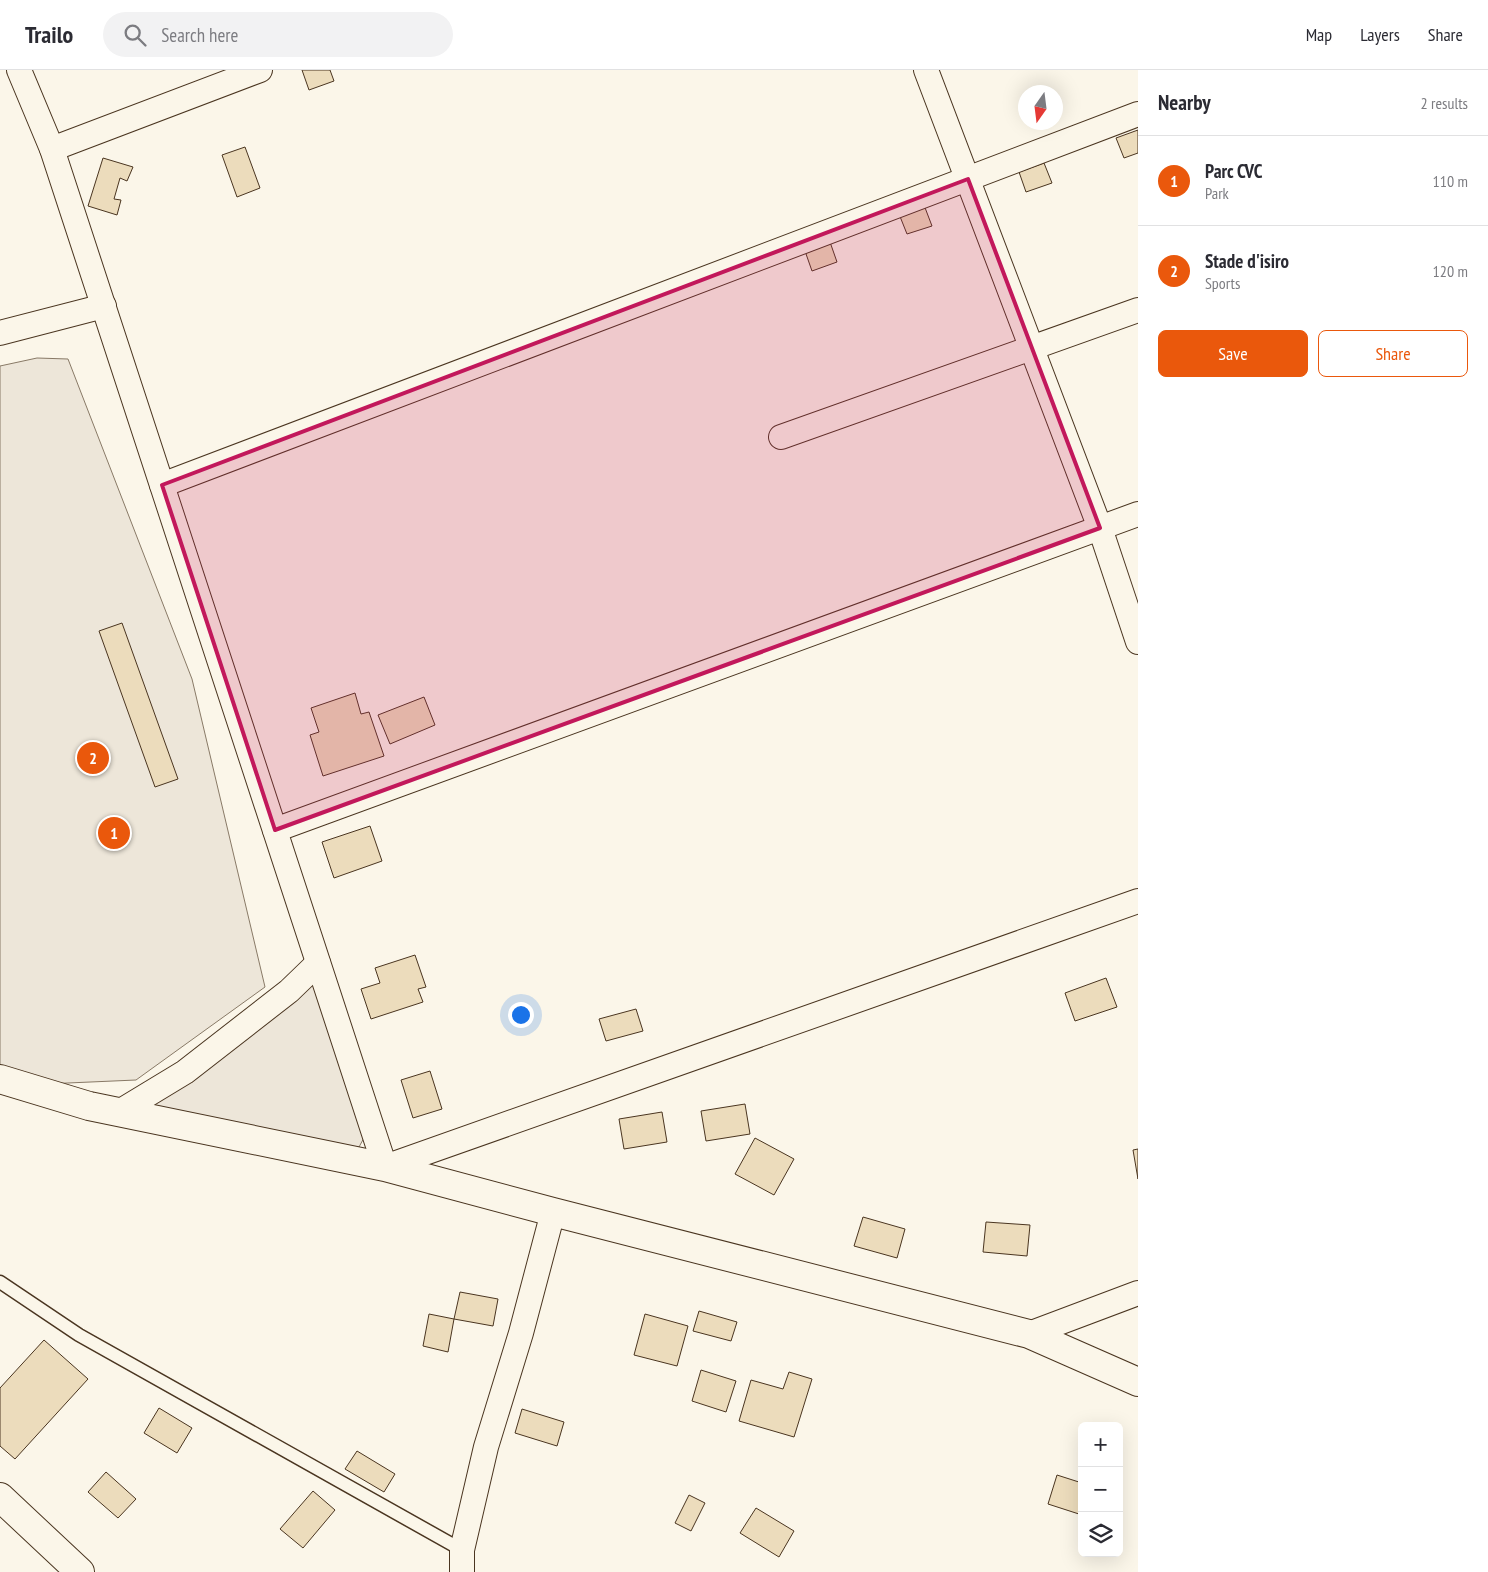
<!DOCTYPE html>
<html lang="en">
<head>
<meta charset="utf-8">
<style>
  body { margin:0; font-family:"PT Sans Narrow",sans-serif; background:#f2f2f3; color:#2b2b33 }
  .controls { position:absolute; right:15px; bottom:15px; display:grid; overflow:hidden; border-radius:8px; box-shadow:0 5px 20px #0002 }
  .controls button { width:45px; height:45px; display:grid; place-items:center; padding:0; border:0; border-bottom:1px solid #e1e1e2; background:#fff; color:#2b2b33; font:25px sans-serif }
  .compass { position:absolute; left:1018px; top:15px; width:45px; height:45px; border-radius:50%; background:#fff; box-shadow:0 5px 20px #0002; rotate:194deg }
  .you { position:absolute; left:520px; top:944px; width:18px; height:18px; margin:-12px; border:4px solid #fff; border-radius:50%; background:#1a73e8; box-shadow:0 0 0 8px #1a73e833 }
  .badge { display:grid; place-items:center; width:32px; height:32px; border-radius:50%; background:#ea580c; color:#fff; font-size:16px; font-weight:700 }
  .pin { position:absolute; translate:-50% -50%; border:2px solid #fff; box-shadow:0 1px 5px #0006 }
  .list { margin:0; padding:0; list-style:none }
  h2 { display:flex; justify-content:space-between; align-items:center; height:65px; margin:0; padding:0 20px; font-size:21px }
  h2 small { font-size:16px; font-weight:400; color:#7c7c81 }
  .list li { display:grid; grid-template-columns:32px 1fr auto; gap:15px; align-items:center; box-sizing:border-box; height:90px; padding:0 20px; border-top:1px solid #e1e1e2 }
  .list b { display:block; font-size:19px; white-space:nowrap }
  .list p { margin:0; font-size:16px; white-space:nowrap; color:#7c7c81 }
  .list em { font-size:16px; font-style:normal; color:#7c7c81 }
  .actions { display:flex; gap:10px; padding:15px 20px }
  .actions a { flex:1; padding:11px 0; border:1px solid #ea580c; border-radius:8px; text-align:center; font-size:18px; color:#ea580c }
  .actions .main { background:#ea580c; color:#fff }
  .icon { flex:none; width:28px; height:28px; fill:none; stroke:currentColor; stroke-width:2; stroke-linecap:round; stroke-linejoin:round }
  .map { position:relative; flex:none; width:1138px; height:1502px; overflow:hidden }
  header { display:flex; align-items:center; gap:30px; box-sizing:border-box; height:70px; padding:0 25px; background:#fff; border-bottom:1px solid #e1e1e2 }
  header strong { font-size:24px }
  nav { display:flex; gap:28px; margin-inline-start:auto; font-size:18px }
  .search { width:350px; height:45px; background:#f2f2f3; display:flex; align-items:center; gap:12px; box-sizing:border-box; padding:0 18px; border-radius:28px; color:#7c7c81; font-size:19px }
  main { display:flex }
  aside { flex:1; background:#fff }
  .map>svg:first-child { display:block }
  .green { fill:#ede6d9; stroke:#887966 }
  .building { fill:#ecdcbc; stroke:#4a3520 }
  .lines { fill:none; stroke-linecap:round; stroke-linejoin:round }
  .lane-casing { stroke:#4a3520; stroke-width:15 }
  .street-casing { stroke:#4a3520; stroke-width:26 }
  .secondary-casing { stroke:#4a3520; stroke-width:30 }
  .lane { stroke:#fbf6e9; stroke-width:12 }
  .street { stroke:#fbf6e9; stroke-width:24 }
  .secondary { stroke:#fbf6e9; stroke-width:28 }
  .marked { fill:#c2185b; fill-opacity:0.2; stroke:#c2185b; stroke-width:4; stroke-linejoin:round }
</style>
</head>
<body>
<header>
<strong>Trailo</strong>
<div class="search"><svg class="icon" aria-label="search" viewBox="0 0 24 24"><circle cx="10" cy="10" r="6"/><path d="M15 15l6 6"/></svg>Search here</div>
<nav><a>Map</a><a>Layers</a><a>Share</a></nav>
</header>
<main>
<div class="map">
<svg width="1138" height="1502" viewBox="0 0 1138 1502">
  <rect width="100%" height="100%" fill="#fbf6e9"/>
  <g class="green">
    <path d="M37,288L68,289L192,609L265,917L136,1010L45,1014L0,1002V296Z"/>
    <path d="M315,907L365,1066L359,1077L343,1080L143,1039Z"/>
  </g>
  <g class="building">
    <path d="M302,0H330L334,11L309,20Z"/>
    <path d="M1138,60V83L1124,88L1116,68Z"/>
    <path d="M245,77L260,118L237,127L222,85Z"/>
    <path d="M103,88L133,97L127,111L120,108L114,129L121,130L117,145L88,136Z"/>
    <path d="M1044,93L1052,113L1026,122L1019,102Z"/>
    <path d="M924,135L932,156L907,164L899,144Z"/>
    <path d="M830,172L837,192L812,201L805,181Z"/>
    <path d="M122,553L178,709L155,717L99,561Z"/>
    <path d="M355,623L361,644L369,642L384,686L323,706L310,665L319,662L311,638Z"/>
    <path d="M424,627L435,655L390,674L378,645Z"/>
    <path d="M370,756L382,791L334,808L322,772Z"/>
    <path d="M415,885L426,917L418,919L423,932L371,949L361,919L380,913L375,898Z"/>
    <path d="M1106,908L1117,937L1075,951L1065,923Z"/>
    <path d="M636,939L643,961L606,971L599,949Z"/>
    <path d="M430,1001L442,1039L413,1048L401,1010Z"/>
    <path d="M745,1034L750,1064L706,1071L701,1041Z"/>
    <path d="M662,1042L667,1072L624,1079L619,1049Z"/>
    <path d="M755,1068L794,1089L774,1125L735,1104Z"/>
    <path d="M1138,1079V1109L1133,1080Z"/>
    <path d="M863,1147L905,1159L897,1188L854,1176Z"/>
    <path d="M986,1152L1030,1155L1027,1186L983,1182Z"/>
    <path d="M460,1222L498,1229L493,1256L454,1249Z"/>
    <path d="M699,1241L737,1252L731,1271L693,1261Z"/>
    <path d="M429,1244L454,1249L448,1282L423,1276Z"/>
    <path d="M645,1244L688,1256L677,1296L634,1285Z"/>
    <path d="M44,1270L88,1309L15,1389L0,1376V1318Z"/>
    <path d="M701,1300L736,1311L726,1342L692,1331Z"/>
    <path d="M789,1302L812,1309L794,1367L739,1351L751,1310L783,1319Z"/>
    <path d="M159,1338L192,1358L177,1383L144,1363Z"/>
    <path d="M522,1339L564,1352L557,1376L515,1363Z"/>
    <path d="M357,1381L395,1404L384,1422L345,1399Z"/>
    <path d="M106,1402L136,1429L118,1448L88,1422Z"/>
    <path d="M1057,1405L1082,1413V1445L1048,1434Z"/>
    <path d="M313,1421L335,1440L303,1478L280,1459Z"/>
    <path d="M689,1425L705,1433L691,1461L675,1453Z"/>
    <path d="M756,1438L794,1461L779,1487L740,1463Z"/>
  </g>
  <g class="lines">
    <defs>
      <path id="lane" d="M0,1212L79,1265L462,1480"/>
      <g id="street">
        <path d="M19,0L52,79L385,1097L1138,831"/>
        <path d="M926,0L1100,458L1138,572"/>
        <path d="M52,79L260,0"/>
        <path d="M0,263L104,236"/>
        <path d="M781,367L1138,240"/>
        <path d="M162,415L1138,44"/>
        <path d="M275,760L1138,444"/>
        <path d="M119,1042L185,1002L289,921L318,893"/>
        <path d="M1029,1264L1138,1223"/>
        <path d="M462,1502V1480L486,1377L521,1263L553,1142"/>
      </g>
      <g id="secondary">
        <path d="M0,1009L89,1036L385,1097L553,1142L1029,1264L1138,1312"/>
        <path d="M0,1427L80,1502"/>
      </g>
    </defs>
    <use href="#lane" class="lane-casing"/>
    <use href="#street" class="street-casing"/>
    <use href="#secondary" class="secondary-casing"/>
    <use href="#lane" class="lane"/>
    <use href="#street" class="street"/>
    <use href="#secondary" class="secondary"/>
  </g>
  <path class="marked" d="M968,109L1100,458L275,760L162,415Z"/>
</svg>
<div class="controls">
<button>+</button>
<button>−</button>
<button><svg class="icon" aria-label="layers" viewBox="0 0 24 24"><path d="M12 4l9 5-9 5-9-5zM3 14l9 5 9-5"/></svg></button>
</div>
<svg class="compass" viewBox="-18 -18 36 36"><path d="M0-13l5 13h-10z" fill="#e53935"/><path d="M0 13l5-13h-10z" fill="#7c7c81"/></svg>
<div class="you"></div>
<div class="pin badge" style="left:114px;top:763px">1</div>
<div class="pin badge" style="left:93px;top:688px">2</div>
</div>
<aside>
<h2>Nearby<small>2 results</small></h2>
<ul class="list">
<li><span class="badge">1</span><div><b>Parc CVC</b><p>Park</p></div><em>110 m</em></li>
<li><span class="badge">2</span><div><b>Stade d'isiro</b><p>Sports</p></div><em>120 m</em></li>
</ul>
<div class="actions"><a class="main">Save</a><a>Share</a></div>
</aside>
</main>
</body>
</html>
